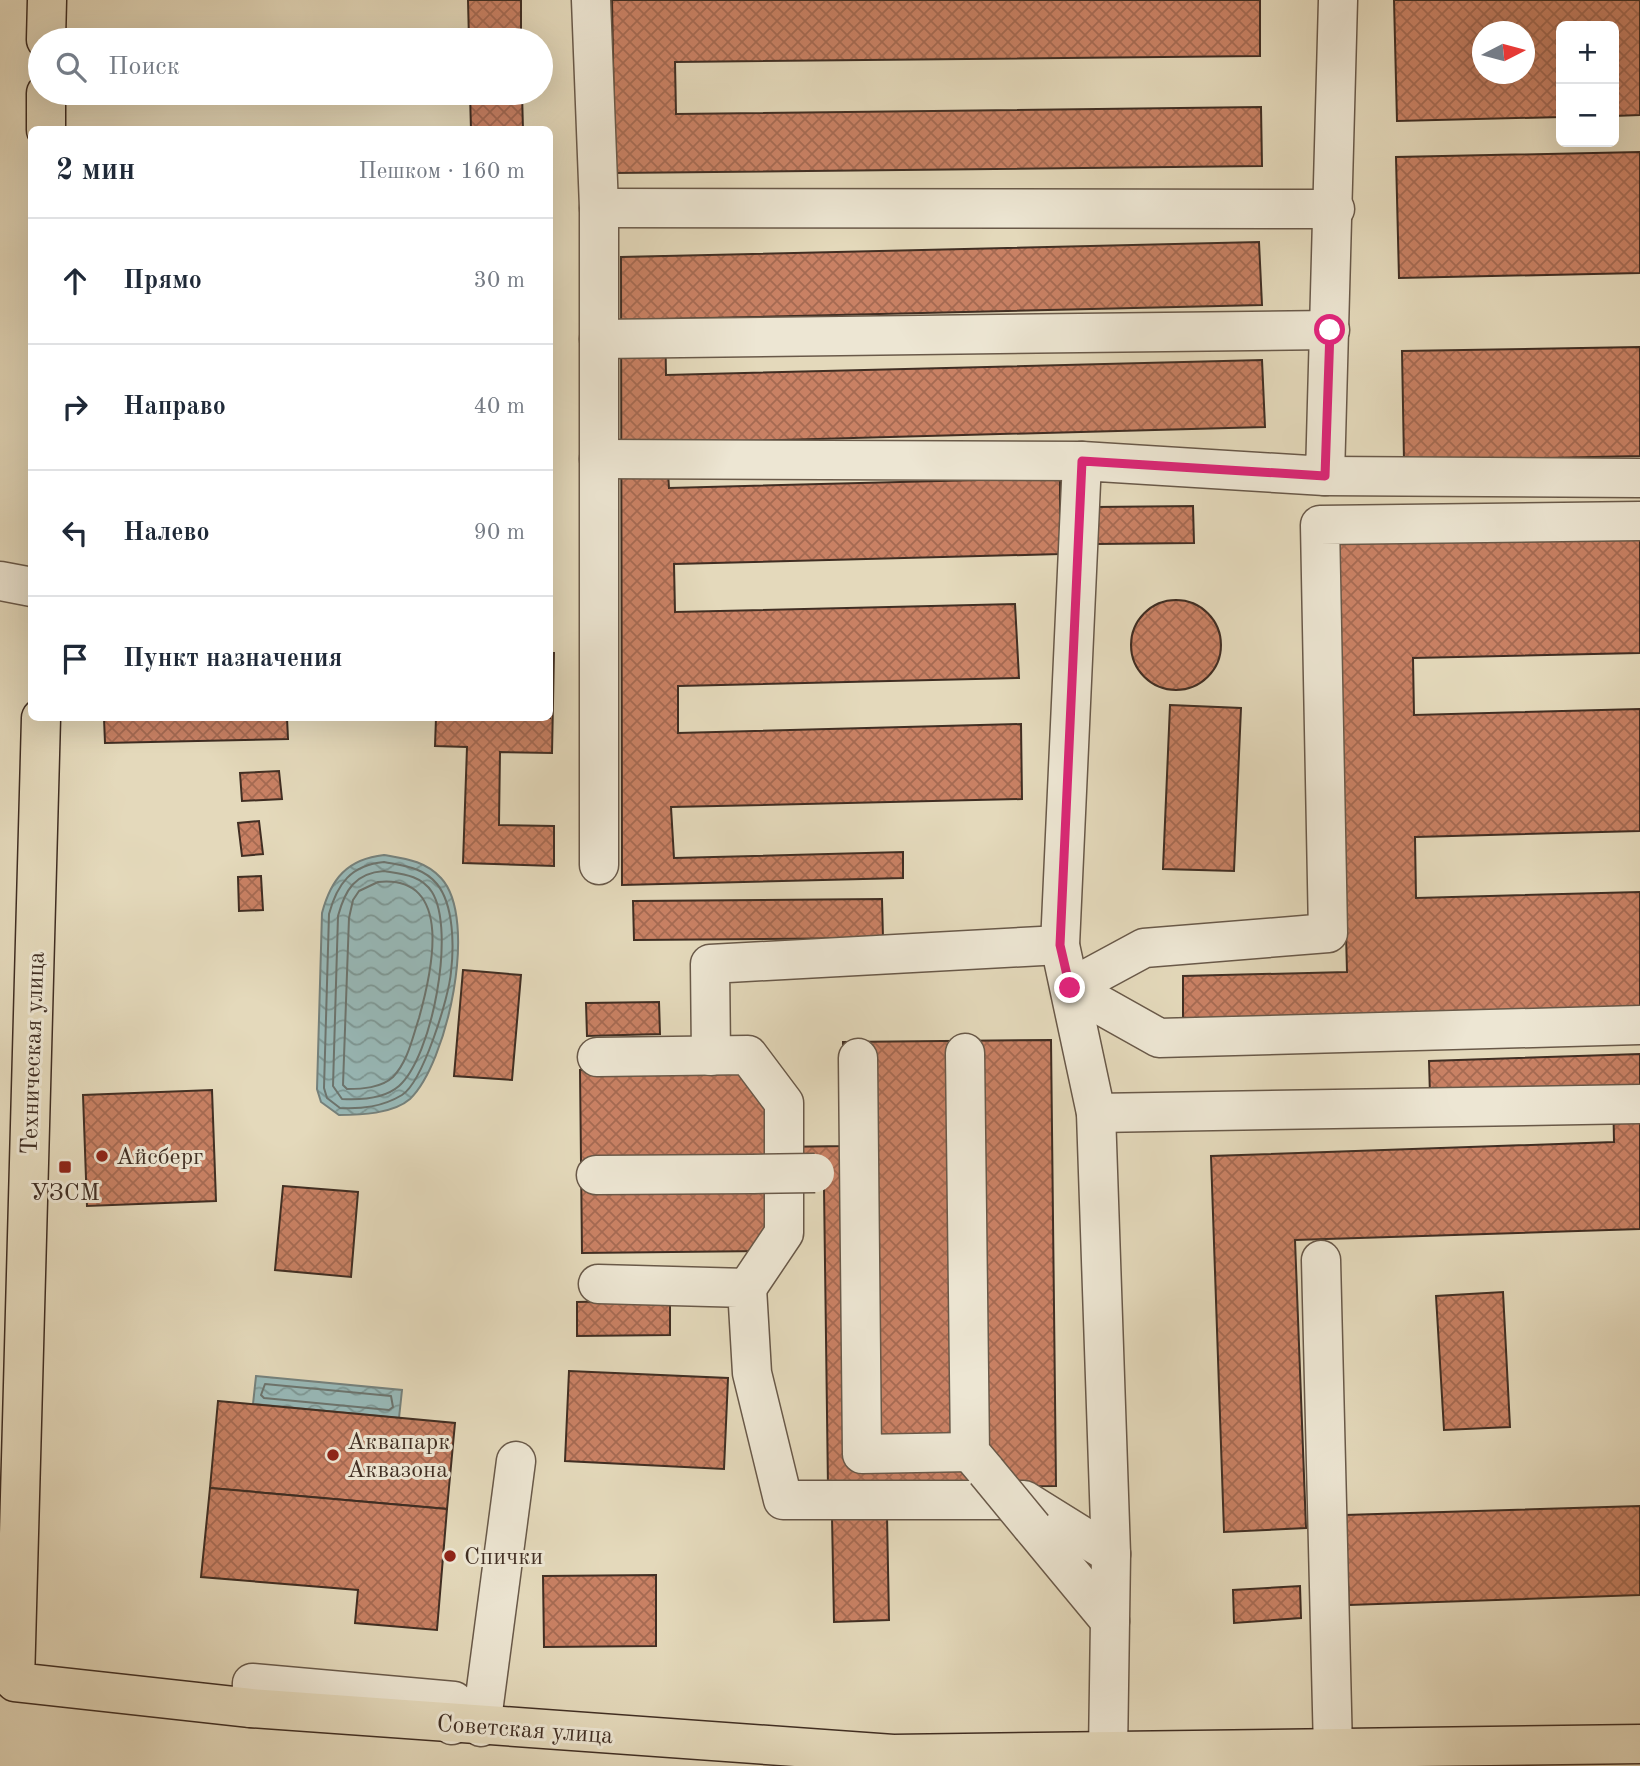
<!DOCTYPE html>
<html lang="ru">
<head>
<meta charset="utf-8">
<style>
  body { margin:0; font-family:"Old Standard TT",serif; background:#f2f2f3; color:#1f2937 }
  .controls { position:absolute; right:21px; top:21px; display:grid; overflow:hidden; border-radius:10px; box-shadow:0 7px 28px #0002 }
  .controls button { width:63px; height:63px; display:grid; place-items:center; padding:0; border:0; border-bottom:2px solid #e0e1e3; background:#fff; color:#1f2937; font:35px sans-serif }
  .compass { position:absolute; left:1472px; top:21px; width:63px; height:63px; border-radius:50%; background:#fff; box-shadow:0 7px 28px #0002; rotate:84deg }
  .stop { position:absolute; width:21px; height:21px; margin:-16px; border:5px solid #db2777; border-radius:50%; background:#fff }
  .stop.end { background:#db2777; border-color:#fff; box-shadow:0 2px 7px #0008 }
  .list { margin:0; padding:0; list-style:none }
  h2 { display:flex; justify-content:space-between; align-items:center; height:91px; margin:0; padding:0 28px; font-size:30px }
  h2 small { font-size:23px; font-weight:400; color:#747a83 }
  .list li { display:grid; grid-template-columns:46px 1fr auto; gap:21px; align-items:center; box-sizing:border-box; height:126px; padding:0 28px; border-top:2px solid #e0e1e3 }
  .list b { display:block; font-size:26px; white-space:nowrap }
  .list em { font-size:23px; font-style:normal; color:#747a83 }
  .icon { flex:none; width:38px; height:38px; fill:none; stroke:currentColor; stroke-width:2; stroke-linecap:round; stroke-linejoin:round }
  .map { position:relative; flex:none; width:1640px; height:1766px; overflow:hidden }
  .search { position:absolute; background:#fff; box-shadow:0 7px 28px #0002; left:28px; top:28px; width:525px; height:77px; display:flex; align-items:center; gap:18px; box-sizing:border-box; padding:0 24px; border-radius:38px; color:#747a83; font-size:26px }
  .panel { position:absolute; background:#fff; box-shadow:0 7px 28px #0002; left:28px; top:126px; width:525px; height:595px; border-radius:10px }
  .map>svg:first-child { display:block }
  .water { fill:url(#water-waves); stroke:#75817c; stroke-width:2 }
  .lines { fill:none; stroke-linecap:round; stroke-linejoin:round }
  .shore { stroke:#6c746e; stroke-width:2 }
  .building { fill:url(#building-cross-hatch); stroke:#402e23; stroke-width:2; fill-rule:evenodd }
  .minor-casing { stroke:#695949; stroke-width:41 }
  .major-casing { stroke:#402e23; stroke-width:41 }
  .minor { stroke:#ede6d3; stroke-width:38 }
  .major { stroke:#e4d9bb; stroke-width:38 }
  .minor-bridge-casing { stroke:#695949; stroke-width:41; stroke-linecap:butt }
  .minor-bridge { stroke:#ede6d3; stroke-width:38 }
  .route { stroke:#db2777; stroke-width:9 }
  .poi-dot { fill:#8f2418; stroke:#ede6d3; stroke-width:2.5 }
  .labels { text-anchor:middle; stroke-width:6; stroke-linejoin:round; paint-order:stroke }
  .street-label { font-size:24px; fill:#402e23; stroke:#ede6d3 }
  .poi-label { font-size:24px; fill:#402e23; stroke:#ede6d3; text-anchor:start }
</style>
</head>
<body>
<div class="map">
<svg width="1640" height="1766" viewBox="0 0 1640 1766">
  <defs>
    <pattern id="water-waves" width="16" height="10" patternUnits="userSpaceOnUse" patternTransform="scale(1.75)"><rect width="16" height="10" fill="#98b9b8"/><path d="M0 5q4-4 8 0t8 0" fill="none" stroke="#7d9795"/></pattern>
    <pattern id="building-cross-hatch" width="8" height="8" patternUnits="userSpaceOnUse" patternTransform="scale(1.75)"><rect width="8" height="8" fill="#c98164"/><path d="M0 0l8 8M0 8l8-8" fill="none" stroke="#a56a52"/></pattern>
  </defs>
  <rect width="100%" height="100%" fill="#e4d9bb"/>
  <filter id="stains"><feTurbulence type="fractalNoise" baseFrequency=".00286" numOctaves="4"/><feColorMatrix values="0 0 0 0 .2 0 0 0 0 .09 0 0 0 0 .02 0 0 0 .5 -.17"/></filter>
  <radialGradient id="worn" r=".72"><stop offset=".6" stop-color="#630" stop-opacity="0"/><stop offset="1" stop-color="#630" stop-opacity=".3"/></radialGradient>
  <g class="water">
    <path d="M384,855C407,859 425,861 441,878C479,919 447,1064 410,1099C393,1114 360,1115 339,1115L321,1102L317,1089L322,913C331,879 347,859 384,855Z"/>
    <path d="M256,1376L402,1390L399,1418L253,1404Z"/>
  </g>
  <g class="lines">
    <g class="shore">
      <path d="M384,862C404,866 423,867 437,884C454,905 454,947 451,972C449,997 423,1082 402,1095C382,1107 362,1109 340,1108L327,1098L324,1088L329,914C337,884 351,865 384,862Z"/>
      <path d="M384,871C402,874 421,875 432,892C456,931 432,1057 399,1086C384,1099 360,1100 342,1099L333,1086L338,916C345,890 355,873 384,871Z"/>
      <path d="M378,882C456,874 431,975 419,1018C412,1039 408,1061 393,1077C381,1088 362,1089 347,1089L343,1085L349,918L353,900L359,891Z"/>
      <path d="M265,1384L391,1396L393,1407L389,1410L264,1398L261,1395Z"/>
    </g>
  </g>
  <g class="building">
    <path d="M468,0H521V40H469Z"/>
    <path d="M612,0H1260V56L675,62L676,114L1261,107L1262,166L615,173Z"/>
    <path d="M1394,0H1640V115L1614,116V26H1561V117L1397,121ZM1482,32H1524V74H1482Z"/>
    <path d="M470,93H522L523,130H471Z"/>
    <path d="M1640,152V273L1399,278L1396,157Z"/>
    <path d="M1259,242L1262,305L665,319L666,375L1262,360L1265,427L666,443L669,488L1060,478V554L674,564L675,612L1015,604L1019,678L678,686V733L1021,724L1022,799L671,807L674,858L903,852V878L622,885L621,257Z"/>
    <path d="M1640,347V456L1404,461L1402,351Z"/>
    <path d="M1193,506L1194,543L1096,544L1095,507Z"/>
    <path d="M1640,532V653L1413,658L1414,715L1640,709V831L1415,837L1416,898L1640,892V1010L1183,1023V976L1347,972L1336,540Z"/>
    <circle cx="1176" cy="645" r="45"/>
    <path d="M550,653H554L552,753L500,752L499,825L554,826V866L463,863L467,747L435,746L436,718H550Z"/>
    <path d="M1170,705L1241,708L1234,871L1163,869Z"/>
    <path d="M104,718H287L288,739L105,743Z"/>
    <path d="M279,771L282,799L242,801L240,773Z"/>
    <path d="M259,821L263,854L242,856L238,823Z"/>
    <path d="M261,876L263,910L239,911L238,877Z"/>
    <path d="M882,899L883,938L634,940L633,901Z"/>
    <path d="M463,970L521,975L512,1080L454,1076Z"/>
    <path d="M659,1002L660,1034L587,1036L586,1003Z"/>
    <path d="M1051,1040L1056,1486L828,1488L824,1188L773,1189L774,1251L582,1253L580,1070L777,1068V1147L845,1146L843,1042Z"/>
    <path d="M1640,1054V1229L1295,1240L1306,1528L1224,1532L1211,1156L1614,1142L1613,1090L1430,1095L1429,1061Z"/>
    <path d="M212,1090L216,1201L87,1206L83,1095Z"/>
    <path d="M283,1186L358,1192L351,1277L275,1270Z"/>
    <path d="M1503,1292L1510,1427L1444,1430L1436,1296Z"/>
    <path d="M670,1300V1335L577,1336V1302Z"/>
    <path d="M569,1371L728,1378L724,1469L565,1461Z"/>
    <path d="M218,1401L455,1423L447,1509L210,1488Z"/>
    <path d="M210,1488L447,1509L437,1630L355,1623L358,1590L201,1577Z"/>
    <path d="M1640,1506V1595L1349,1605L1345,1515Z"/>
    <path d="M887,1515L889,1620L834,1622L832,1516Z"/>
    <path d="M656,1575V1646L544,1647L543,1576Z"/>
    <path d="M1300,1586L1301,1618L1234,1623L1233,1590Z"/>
  </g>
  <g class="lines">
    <defs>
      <g id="minor">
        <path d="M591,0L599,208V865"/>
        <path d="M599,208L1335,209"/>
        <path d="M599,339L1330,330"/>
        <path d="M599,459L1082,461"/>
        <path d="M1325,476L1640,478"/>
        <path d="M0,581L32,587"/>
        <path d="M1070,988L1144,948L1328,933L1320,525L1640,521"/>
        <path d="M1070,988L1159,1038L1640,1025"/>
        <path d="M965,1053L970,1452L986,1471"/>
        <path d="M711,1056L710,964L1060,945"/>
        <path d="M597,1057L748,1055L784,1103V1233L747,1288"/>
        <path d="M858,1058L862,1454L970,1452"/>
        <path d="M1096,1113L1640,1104"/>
        <path d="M596,1175L753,1174"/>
        <path d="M1321,1260L1333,1750"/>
        <path d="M598,1284L747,1288L752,1373L783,1500H1024L1111,1554"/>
        <path d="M1033,1528L1110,1621"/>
        <path d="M251,1708L252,1683L454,1701L452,1725"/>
        <path d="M481,1727L516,1461"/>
        <path d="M1108,1752L1111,1554L1096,1113L1060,945L1082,461L1325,476L1338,0"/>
      </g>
      <g id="major">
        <path d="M46,40L47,0"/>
        <path d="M46,130V93"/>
        <path d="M41,718L15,1682L251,1708L893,1754L1640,1744"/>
      </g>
    </defs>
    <use href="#minor" class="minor-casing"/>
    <use href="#major" class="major-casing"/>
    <use href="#minor" class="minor"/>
    <use href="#major" class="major"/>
    <defs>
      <g id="minor-bridge">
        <path d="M753,1174L815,1173"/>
        <path d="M986,1471L1033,1528"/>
      </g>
    </defs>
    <use href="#minor-bridge" class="minor-bridge-casing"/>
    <use href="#minor-bridge" class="minor-bridge"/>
  </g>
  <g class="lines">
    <path class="route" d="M1070,988L1060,945L1082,461L1325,476L1330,330"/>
  </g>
  <g class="poi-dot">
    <circle cx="102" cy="1156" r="7"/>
    <rect x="58" y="1160" width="14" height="14" rx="3.5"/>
    <circle cx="333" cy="1455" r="7"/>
    <circle cx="450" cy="1556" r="7"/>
  </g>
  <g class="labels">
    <g class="street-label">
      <text transform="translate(32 1053) rotate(-88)" y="8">Техническая улица</text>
      <text transform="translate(525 1729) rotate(4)" y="8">Советская улица</text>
    </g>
    <g class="poi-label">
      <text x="116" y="1164">Айсберг</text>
      <text x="65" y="1200" text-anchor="middle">УЗСМ</text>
      <text x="347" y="1449">Аквапарк<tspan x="347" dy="28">Аквазона</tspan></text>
      <text x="464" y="1564">Спички</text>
    </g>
  </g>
  <rect width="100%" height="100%" filter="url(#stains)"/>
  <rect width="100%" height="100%" fill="url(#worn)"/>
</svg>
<div class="controls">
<button>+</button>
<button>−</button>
</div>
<svg class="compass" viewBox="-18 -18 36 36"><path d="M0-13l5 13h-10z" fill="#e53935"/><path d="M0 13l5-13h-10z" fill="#747a83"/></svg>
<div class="stop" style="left:1330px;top:330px"></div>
<div class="stop end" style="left:1070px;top:988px"></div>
<div class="search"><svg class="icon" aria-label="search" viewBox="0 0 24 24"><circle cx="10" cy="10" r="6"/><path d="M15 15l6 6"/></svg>Поиск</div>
<section class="panel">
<h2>2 мин<small>Пешком · 160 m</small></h2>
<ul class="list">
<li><svg class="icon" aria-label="ahead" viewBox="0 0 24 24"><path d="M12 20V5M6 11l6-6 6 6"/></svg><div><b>Прямо</b></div><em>30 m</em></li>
<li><svg class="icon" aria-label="right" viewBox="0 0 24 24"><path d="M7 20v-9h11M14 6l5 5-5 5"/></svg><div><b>Направо</b></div><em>40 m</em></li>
<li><svg class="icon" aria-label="left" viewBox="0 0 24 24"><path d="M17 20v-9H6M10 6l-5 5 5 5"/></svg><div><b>Налево</b></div><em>90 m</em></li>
<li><svg class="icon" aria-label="arrive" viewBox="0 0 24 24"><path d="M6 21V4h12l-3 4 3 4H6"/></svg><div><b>Пункт назначения</b></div></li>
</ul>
</section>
</div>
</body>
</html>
